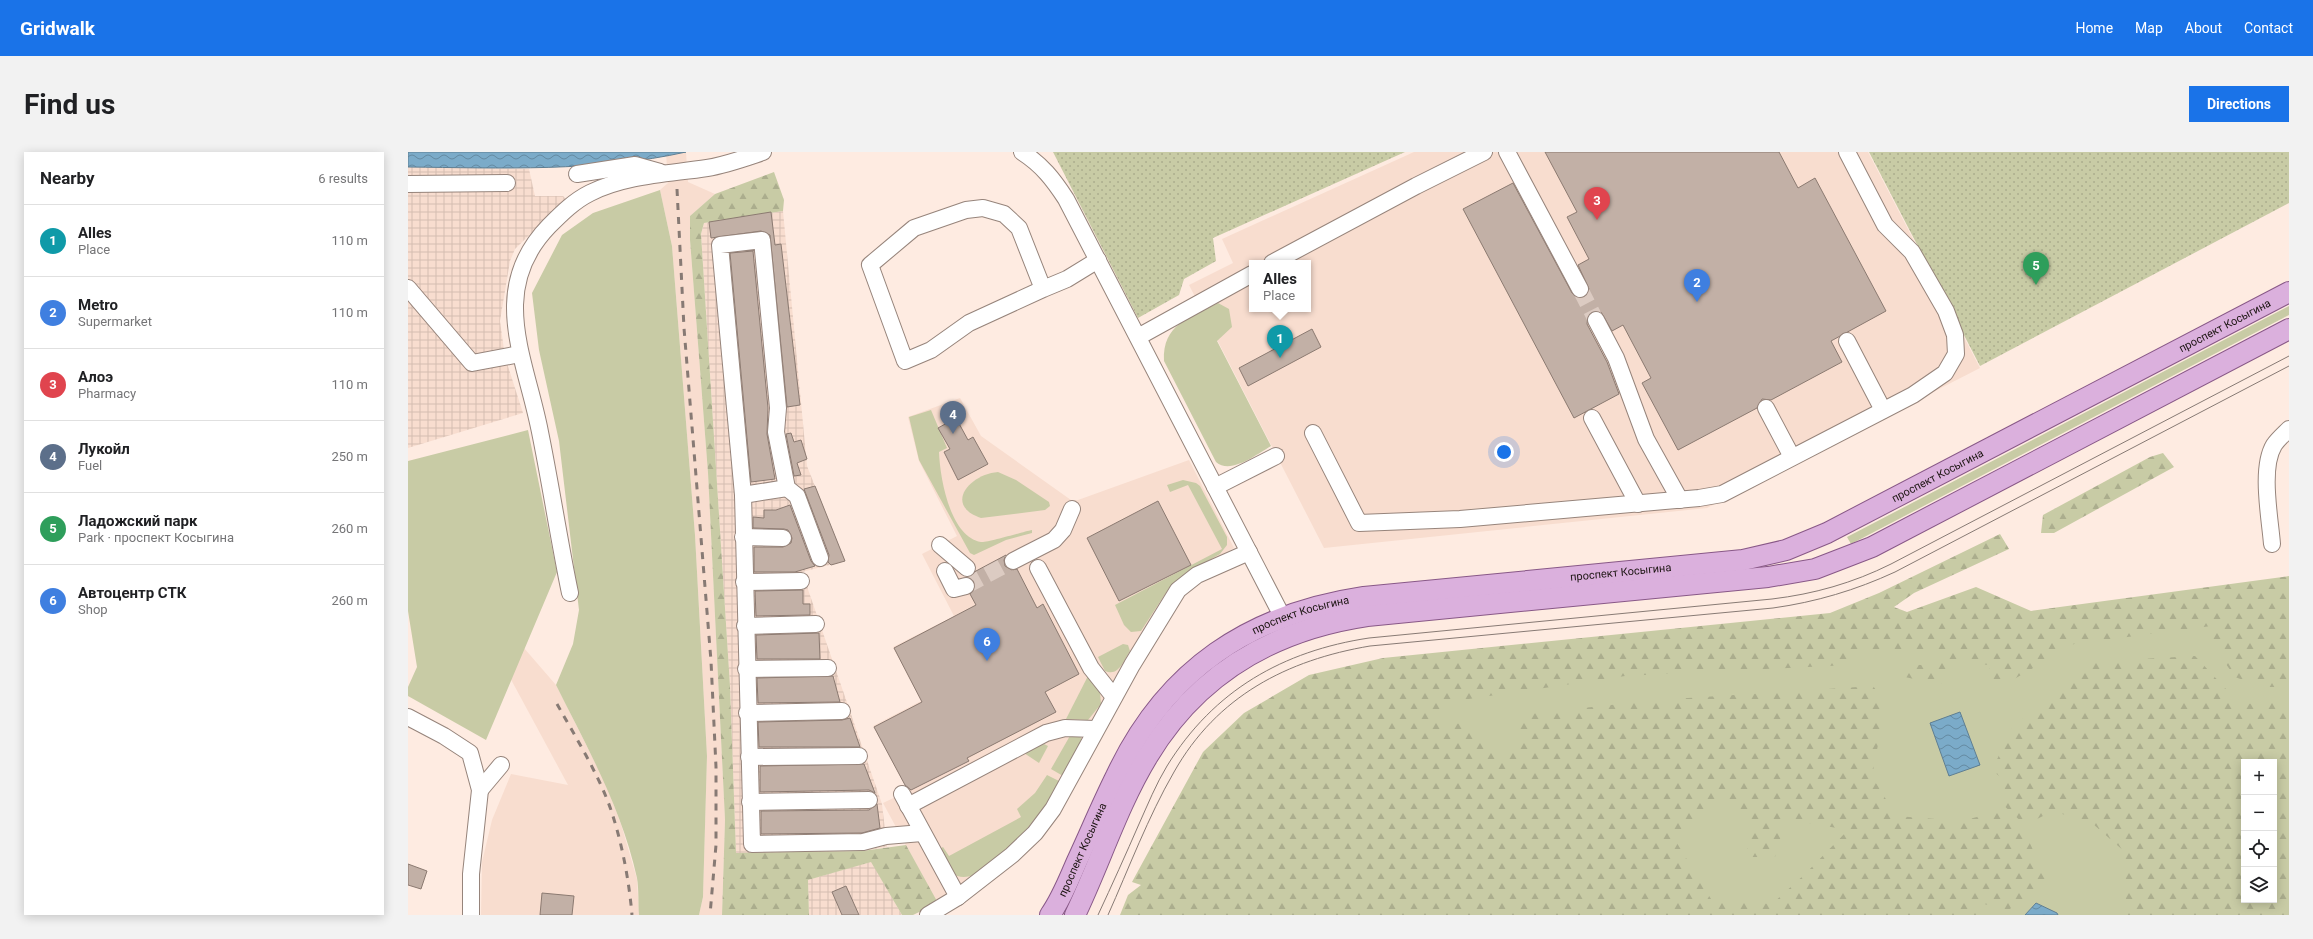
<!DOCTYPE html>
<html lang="en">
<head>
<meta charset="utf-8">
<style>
  body { margin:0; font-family:Roboto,sans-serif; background:#f2f2f2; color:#202124 }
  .controls { position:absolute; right:12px; bottom:12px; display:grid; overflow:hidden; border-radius:0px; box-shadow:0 2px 10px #0003 }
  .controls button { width:36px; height:36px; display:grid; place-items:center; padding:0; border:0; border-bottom:1px solid #e0e0e0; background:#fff; color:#202124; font:20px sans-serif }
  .you { position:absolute; left:1096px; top:300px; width:14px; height:14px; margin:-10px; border:3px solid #fff; border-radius:50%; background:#1a73e8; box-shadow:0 0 0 6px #1a73e833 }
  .badge { display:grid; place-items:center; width:26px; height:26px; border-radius:50%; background:#1a73e8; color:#fff; font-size:13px; font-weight:700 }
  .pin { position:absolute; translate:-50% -33px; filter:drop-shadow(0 1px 2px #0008) }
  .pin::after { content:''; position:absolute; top:21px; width:14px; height:12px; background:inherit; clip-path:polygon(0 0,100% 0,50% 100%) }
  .popup { position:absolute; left:841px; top:108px; width:62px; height:52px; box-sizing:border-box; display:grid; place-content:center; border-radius:0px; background:#fff; filter:drop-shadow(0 1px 3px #0005); font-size:13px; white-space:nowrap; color:#757577 }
  .popup b { font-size:15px; color:#202124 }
  .popup::after { content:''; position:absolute; left:50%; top:100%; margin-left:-8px; border:8px solid transparent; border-top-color:#fff }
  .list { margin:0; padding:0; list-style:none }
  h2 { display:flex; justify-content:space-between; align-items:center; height:52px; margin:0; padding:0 16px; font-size:17px }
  h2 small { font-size:13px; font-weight:400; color:#757577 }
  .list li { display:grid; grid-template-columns:26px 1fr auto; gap:12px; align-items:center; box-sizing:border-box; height:72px; padding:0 16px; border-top:1px solid #e0e0e0 }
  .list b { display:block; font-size:15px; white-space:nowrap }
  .list p { margin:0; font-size:13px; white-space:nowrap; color:#757577 }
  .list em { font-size:13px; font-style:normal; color:#757577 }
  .icon { flex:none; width:22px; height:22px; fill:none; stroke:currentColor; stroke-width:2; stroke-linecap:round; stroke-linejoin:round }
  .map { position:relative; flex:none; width:1881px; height:763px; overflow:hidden; border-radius:0px }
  header { display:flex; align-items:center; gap:24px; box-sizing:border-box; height:56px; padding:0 20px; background:#1a73e8; color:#fff }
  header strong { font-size:19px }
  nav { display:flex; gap:22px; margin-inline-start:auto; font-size:14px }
  .intro { display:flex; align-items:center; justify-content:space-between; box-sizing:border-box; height:96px; padding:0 24px }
  h1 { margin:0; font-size:28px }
  .button { padding:10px 18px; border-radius:0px; background:#1a73e8; color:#fff; font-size:14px; font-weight:700 }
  main { display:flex; gap:24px; padding:0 24px }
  aside { flex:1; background:#fff; border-radius:0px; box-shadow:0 2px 10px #0003 }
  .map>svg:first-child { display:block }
  .built { fill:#f8ddcf; fill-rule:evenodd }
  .industrial { fill:url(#industrial-grid) }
  .green { fill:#c8cba5; fill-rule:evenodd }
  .forest { fill:url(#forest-firs); fill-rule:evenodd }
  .park { fill:url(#park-dots) }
  .water { fill:url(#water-waves); stroke:#5e7e92 }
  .building { fill:#c2b0a6; stroke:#8b7a71 }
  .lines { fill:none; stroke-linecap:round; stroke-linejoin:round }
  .minor-tunnel { stroke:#dccbc2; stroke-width:16; stroke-dasharray:16 8; stroke-linecap:butt }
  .minor-casing { stroke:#96847b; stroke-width:18 }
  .major-casing { stroke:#885887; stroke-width:22 }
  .minor { stroke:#fff; stroke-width:16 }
  .major { stroke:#dbb0dd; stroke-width:20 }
  .tram { stroke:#877a74; stroke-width:1 }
  .rail { stroke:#877a74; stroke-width:3; stroke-dasharray:7 7; stroke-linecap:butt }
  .labels { text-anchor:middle; stroke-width:3; stroke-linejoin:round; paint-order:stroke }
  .street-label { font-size:11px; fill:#1b1411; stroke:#fcfcfc }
</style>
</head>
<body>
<header>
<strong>Gridwalk</strong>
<nav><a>Home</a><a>Map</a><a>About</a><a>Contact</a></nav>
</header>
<div class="intro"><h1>Find us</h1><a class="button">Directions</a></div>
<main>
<aside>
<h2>Nearby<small>6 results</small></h2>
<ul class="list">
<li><span class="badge" style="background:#0f9aa8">1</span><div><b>Alles</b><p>Place</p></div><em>110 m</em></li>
<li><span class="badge" style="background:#3f7fe0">2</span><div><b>Metro</b><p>Supermarket</p></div><em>110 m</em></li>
<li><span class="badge" style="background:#e0444e">3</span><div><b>Алоэ</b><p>Pharmacy</p></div><em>110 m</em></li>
<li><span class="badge" style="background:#5c6f8a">4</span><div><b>Лукойл</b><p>Fuel</p></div><em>250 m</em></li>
<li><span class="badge" style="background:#2e9e5b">5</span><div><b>Ладожский парк</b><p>Park · проспект Косыгина</p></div><em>260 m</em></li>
<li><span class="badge" style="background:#3f7fe0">6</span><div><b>Автоцентр СТК</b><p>Shop</p></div><em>260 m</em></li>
</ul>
</aside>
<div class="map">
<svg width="1881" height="763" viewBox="0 0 1881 763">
  <defs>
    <pattern id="industrial-grid" width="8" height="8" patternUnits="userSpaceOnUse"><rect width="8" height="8" fill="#f8ddcf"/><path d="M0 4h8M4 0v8" fill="none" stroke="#d4bdb1"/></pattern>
    <pattern id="forest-firs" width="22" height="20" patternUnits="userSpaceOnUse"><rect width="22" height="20" fill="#c8cba5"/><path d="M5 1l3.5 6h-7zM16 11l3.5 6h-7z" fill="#abad8d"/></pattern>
    <pattern id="park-dots" width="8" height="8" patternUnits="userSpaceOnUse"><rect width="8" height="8" fill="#c8cba5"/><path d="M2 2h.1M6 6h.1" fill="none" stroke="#abad8d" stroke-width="1.8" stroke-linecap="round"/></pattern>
    <pattern id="water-waves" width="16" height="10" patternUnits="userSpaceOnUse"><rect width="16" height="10" fill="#7babc9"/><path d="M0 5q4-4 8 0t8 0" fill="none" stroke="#648aa2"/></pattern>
  </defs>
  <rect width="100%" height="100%" fill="#feebe1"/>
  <g class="built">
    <path d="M258,0H278L280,30L307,42L282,64V88L300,321L317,668L314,763H291L295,745L299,604L287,383L264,94L252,38L260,31Z"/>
    <path d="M1006,0H1460L1572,216L1299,356L916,396L781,133L825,111L814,87ZM844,111H900V157H844Z"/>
    <path d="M552,246L573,284L663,348H670L781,308L826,396L787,418L625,677L529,751L475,651L500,639L465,574L513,549L485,495L546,464L514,402L549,384L511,309L500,265Z"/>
    <path d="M103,481L148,533L198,632L213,672L229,727L231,763H73L74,710L84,668L103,622L160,633L86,496Z"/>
  </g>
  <g class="industrial">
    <path d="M0,15L121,17L127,44H155L158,47L107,97L102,109L92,169L97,205L115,261L0,296Z"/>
    <path d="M375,59L399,314L437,409L394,420L474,652L479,695L454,699L328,702L322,534L293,82L296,71Z"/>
    <path d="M463,709L494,763H401L400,728Z"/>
  </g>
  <g class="green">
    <path d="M252,38L264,94L287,383L299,604L295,745L291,763H231C230,751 231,738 229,726C214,657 179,595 148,533L165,492L171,458L151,289L131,198L124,141L154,83L185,61Z"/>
    <path d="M810,151L821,157L824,175L809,189L863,294C849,302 823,323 808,310L756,209C754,172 783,165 810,151Z"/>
    <path d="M1881,154V163L1443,392L1439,385Z"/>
    <path d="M523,258L539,296L531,300C532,326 542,385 573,390C579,391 614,380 624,378V381L598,388L566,403L562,401L511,308L501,265Z"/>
    <path d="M120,278L149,420L78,588L0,544V535L9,515L0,459V309Z"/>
    <path d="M590,320L608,328L641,350L642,354L637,358L573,366C535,353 562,322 590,320Z"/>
    <path d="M775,328L788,331L792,334L819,385V393L812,402L782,419L761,436L733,479L723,480L716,473L707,453L814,397L780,333L762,340L759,333Z"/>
    <path d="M1881,436V763H1650L1628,751L1617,763H768L841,563ZM1836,610H1866V748H1836Z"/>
    <path d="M715,492L720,493L722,499C716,508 711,525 697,519L690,505Z"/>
    <path d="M681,522L692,540L693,552L680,568L658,567Z"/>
    <path d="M663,582L672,584L674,588L655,624L643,617Z"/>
    <path d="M636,592L640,594L631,611L616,601Z"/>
    <path d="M639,623L653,630C640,651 575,745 544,721C538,717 534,704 530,698L535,695L541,704L613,665L609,657L627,641Z"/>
  </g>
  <g class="forest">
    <path d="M366,20L376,48L375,59L296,71L293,82L322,534L328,701L454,699L498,693L530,751L505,763H494L463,710L400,728L401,763H314L317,668L300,321L282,88V64L307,42Z"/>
    <path d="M1755,301L1766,315L1646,381H1633L1635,363L1742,305Z"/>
    <path d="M1592,382L1601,397L1506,441L1486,455L1499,460L1568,435L1623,459L1881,424V535H1854L1827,525L1802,489L1803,474L1666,492L1596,533L1582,538L1581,513L1550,510L1532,533L1497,525L1498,512L1513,513L1530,509L1528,497L1450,500L1440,513L1217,524L1034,551L1031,570L1057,572L1083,598L1105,599L1112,588L1103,570L1119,562L1249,548L1465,534L1478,551L1464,624L1488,664L1554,669L1591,659L1620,687L1641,733L1600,758L1572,751L1576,763H712L720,743L733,733L724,730L795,600L836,561L901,523L975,506L1422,461L1471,441ZM1316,648L1343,664L1338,705H1367L1378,667L1440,678L1397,722L1364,752L1303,747L1264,683Z"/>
    <path d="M1787,504L1832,552L1881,550V763H1718L1717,700L1685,672L1645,659L1617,673L1593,651L1598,630L1584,618L1604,576L1680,510ZM1836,610H1866V748H1836Z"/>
  </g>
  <g class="park">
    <path d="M645,0H997L805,86L808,109L776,127L771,143L730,166Z"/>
    <path d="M1461,0H1881V51L1572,214Z"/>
  </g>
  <g class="water">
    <path d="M0,0H278C189,20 92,16 0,15Z"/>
    <path d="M1552,560L1572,613L1541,624L1522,571Z"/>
    <path d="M1628,751L1649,761L1650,763H1617Z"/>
  </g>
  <g class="building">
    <path d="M1137,0H1371L1390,36L1407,26L1478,159L1423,189L1434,210L1363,248L1354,247L1349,256L1270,298L1234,231L1243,226L1215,173L1204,179L1193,160L1184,159L1180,163L1179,172L1199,210L1211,242L1166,266L1055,57L1105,31L1164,141L1171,146L1177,145L1181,137L1170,113L1181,107L1159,65L1169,60Z"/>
    <path d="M363,60L367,93L373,92L392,253L379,255L362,83L353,79L303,86L301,70Z"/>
    <path d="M345,99L360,256L359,282L367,327L343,330L322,101Z"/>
    <path d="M904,177L913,195L840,234L831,216Z"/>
    <path d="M548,266L560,288L565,285L580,312L550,328L536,300L542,297L530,276Z"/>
    <path d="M383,281L386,290L393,288L399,307L389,311L393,323L386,324L378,282Z"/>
    <path d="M407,334L437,409L423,413L420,410L421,403L396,337Z"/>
    <path d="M750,349L783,413L711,449L679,386Z"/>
    <path d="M382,353L403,409L407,414L387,420H346V395H375L383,391L384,386L380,378L376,377L345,376V365L356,366V358H368Z"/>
    <path d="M598,403L596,408L597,414L604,418L609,417L629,456L635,452L671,522L637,540L648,560L559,606L561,609L503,638L497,633L466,575L514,550L486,496L568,453L562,442L567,437V431L561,425L568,419Z"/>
    <path d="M395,438V452H402V463L348,464L347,439Z"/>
    <path d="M411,481L412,507H349L348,483Z"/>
    <path d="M425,524L432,550L350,551L349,526Z"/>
    <path d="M442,566L452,595H351L350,570L434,568Z"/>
    <path d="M456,612L467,641L461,638L352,640V614Z"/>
    <path d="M469,652L472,676L454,681L353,682V659L461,658Z"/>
    <path d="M0,712L19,719L13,737L0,733Z"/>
    <path d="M438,734L451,763H434L424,740Z"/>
    <path d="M134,741L166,744L164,763H132Z"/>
  </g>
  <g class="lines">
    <g class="minor-tunnel">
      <path d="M1172,137L1188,168"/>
      <path d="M558,434L605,409"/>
    </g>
    <defs>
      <g id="minor">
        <path d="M614,0C634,13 645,27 658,47L874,464"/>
        <path d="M1099,0L1172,137"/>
        <path d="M169,22L227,13L252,20"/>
        <path d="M0,32L99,31"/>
        <path d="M864,111L1008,34L1076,0"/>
        <path d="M0,136L64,211L112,202"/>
        <path d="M635,137L561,171L523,198L497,209L462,113L506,76L558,58L575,56L596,62L611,76L635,137L659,127L690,108"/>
        <path d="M1188,168L1208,206L1238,287L1272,348"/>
        <path d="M730,185L844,122"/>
        <path d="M1439,189L1475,258"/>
        <path d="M1358,256L1384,305"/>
        <path d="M1184,266L1230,352"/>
        <path d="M905,281L951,371L1052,367L1291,346L1314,342L1505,243L1537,221L1548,202L1547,183L1538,159L1504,100L1477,73L1439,0"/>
        <path d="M807,335L868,304"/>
        <path d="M335,343L379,336"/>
        <path d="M335,385L375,386"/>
        <path d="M1864,392C1862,366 1852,316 1866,293C1870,287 1876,282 1881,277"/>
        <path d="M532,393L559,416"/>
        <path d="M412,406L389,344L379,336L368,280L370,256L354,88L312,93L335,343L344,692L455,690L478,684L514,681"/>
        <path d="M605,409L646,388L655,378L664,357"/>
        <path d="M630,416L683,516L706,545"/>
        <path d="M537,419L546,437L558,434"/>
        <path d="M336,430L393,429"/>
        <path d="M162,441C151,388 143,334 132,280C118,207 79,138 141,74C154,61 166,49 182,41C218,23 260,22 299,16C318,13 337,6 355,0"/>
        <path d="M337,474L408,472"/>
        <path d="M338,517L420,516"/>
        <path d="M339,561L434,559"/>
        <path d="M0,565L36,584L62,601L72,638L63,722V763"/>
        <path d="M341,605L451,604"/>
        <path d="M72,638L93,613"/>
        <path d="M494,642L550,745L604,703L627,681L645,657L724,513L770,438L789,423L841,400"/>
        <path d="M342,650L461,648"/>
        <path d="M500,654L638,581L657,576L687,577"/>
        <path d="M520,763L550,745"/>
      </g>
      <g id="major">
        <path id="s1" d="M642,763C654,746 661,727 669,709C682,681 694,652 708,624C758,517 842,462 956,445L1335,408L1378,398L1419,381L1881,140"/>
        <path d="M667,763C692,711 710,653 740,604C790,521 865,478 959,464L1360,425L1407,417L1464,395L1881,177"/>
      </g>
    </defs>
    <use href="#minor" class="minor-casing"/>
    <use href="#major" class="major-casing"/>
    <use href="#minor" class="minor"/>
    <use href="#major" class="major"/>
    <g class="tram">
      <path d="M690,763C704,733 718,702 731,672C740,652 748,632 759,614C806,538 875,499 961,486L1364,447C1406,442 1445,431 1483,412L1881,204"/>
      <path d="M700,763C721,716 740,665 766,620C809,544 879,508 962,494L1365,456C1408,450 1448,438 1487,420L1881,214"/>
    </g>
    <g class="rail">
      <path d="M269,37L276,176L303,509L308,615V693L302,763"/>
      <path d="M149,552C167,584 191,623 203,658C214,691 221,728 224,763"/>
    </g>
  </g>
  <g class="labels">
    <g class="street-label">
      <text dy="4" stroke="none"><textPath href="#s1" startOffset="1392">проспект Косыгина</textPath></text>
      <text dy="4" stroke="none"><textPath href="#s1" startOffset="1068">проспект Косыгина</textPath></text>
      <text dy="4" stroke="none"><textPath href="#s1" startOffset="732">проспект Косыгина</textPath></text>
      <text dy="4" stroke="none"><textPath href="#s1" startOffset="408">проспект Косыгина</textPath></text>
      <text dy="4" stroke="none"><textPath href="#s1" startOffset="73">проспект Косыгина</textPath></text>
    </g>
  </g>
</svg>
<div class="controls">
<button>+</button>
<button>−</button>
<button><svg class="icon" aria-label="locate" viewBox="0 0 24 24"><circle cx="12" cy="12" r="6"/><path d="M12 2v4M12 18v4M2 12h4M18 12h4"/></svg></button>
<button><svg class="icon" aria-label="layers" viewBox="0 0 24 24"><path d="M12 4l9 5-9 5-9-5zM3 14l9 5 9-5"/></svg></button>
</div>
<div class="you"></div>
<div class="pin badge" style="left:872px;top:206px;background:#0f9aa8">1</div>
<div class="popup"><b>Alles</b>Place</div>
<div class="pin badge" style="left:1289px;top:150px;background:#3f7fe0">2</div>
<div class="pin badge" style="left:1189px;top:68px;background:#e0444e">3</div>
<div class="pin badge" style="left:545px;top:282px;background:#5c6f8a">4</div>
<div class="pin badge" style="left:1628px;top:133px;background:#2e9e5b">5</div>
<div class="pin badge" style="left:579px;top:509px;background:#3f7fe0">6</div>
</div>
</main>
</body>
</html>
